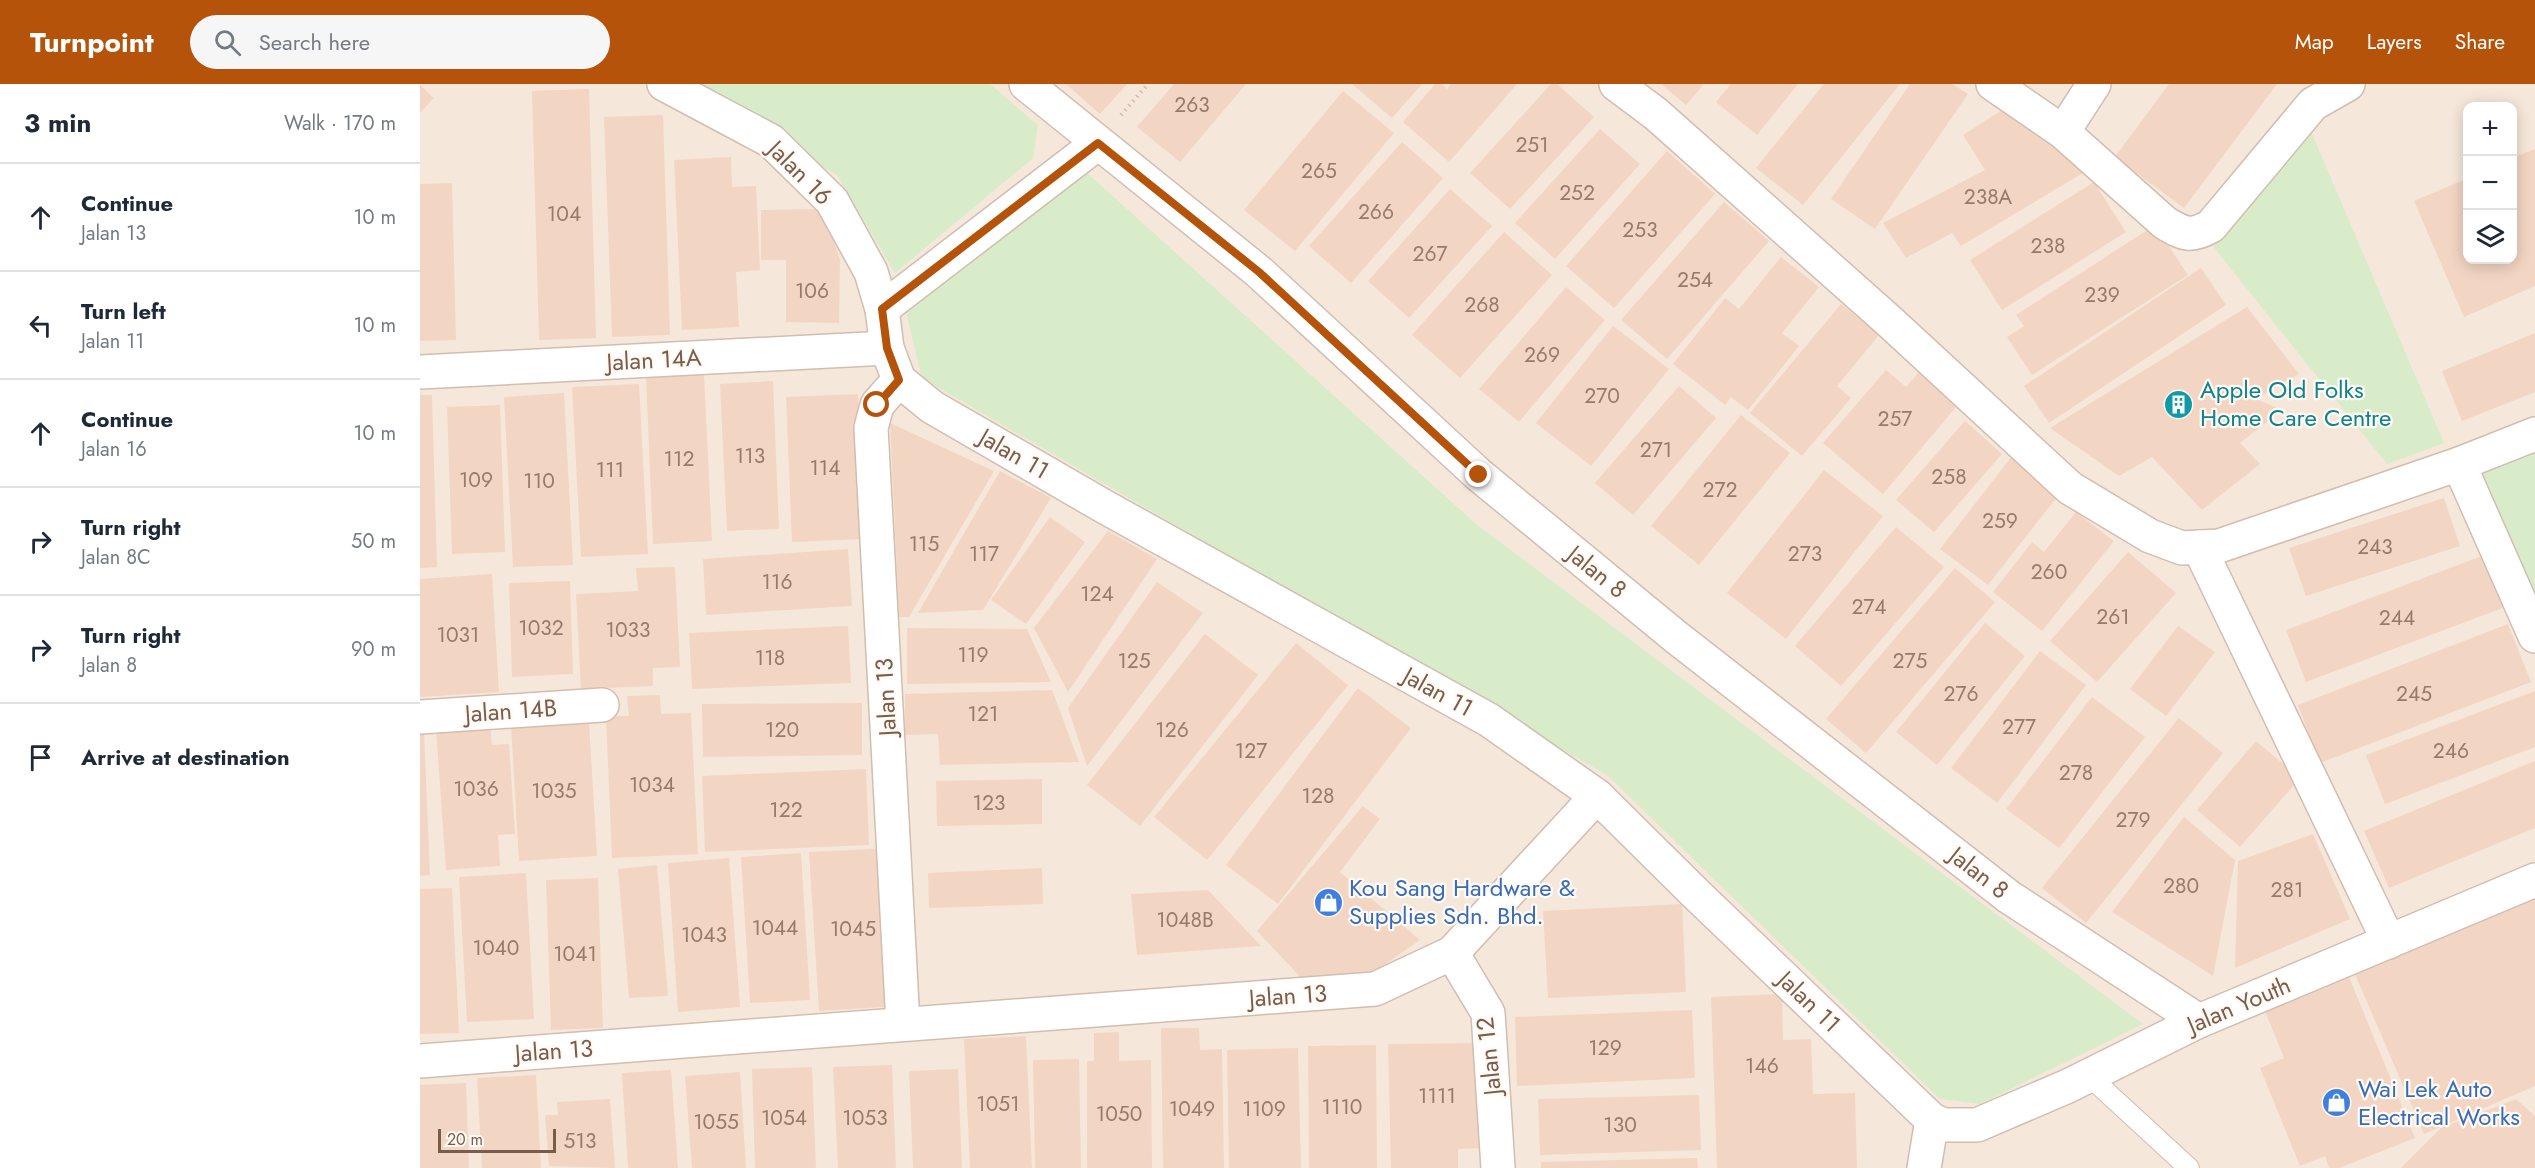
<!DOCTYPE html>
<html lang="en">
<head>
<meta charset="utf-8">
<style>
  body { margin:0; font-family:Jost,sans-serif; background:#f6f6f7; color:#1f2937 }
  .controls { position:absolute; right:18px; top:18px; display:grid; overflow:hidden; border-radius:12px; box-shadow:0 3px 15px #0003 }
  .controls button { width:54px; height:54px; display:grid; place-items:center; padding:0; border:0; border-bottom:2px solid #e0e1e3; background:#fff; color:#1f2937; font:30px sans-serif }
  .scale { position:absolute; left:18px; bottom:15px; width:118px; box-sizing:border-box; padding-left:6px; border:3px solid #7a5c4d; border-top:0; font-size:16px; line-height:21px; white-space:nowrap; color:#7a5c4d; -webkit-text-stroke:4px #fffaf3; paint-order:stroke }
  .stop { position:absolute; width:18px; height:18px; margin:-14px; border:4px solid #b45309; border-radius:50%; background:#fff }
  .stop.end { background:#b45309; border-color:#fff; box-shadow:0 2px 6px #0008 }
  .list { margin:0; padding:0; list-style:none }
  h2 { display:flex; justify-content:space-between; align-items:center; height:78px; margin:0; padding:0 24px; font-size:26px }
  h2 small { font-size:20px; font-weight:400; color:#747a83 }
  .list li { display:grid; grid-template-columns:39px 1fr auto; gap:18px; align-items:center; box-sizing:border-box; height:108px; padding:0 24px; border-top:2px solid #e0e1e3 }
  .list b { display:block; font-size:22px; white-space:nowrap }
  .list p { margin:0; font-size:20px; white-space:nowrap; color:#747a83 }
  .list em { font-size:20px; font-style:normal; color:#747a83 }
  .icon { flex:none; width:33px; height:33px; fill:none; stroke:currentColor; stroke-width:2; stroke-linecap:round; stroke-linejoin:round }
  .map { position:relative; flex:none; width:2115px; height:1084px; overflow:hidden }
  header { display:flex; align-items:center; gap:36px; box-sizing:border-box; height:84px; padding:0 30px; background:#b45309; color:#fff }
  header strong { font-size:28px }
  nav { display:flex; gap:33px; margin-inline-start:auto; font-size:21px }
  .search { width:420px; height:54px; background:#f6f6f7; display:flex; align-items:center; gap:15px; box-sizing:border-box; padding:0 21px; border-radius:33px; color:#747a83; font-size:22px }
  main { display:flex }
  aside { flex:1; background:#fff }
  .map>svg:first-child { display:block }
  .residential { fill:#f5e8da; fill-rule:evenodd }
  .green { fill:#d8ecc9 }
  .building { fill:#f3d5c3 }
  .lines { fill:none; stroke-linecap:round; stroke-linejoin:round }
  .service-casing { stroke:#d1beb0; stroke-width:22 }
  .minor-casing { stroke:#d1beb0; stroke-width:36 }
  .path { stroke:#d9b8a5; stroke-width:4; stroke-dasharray:1.5 4.5; stroke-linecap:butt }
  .service { stroke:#fff; stroke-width:20 }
  .minor { stroke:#fff; stroke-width:33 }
  .route { stroke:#b45309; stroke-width:8 }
  .labels { text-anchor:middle; stroke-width:4.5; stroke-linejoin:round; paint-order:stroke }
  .number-label { font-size:21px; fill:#987a6a }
  .street-label { font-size:24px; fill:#7a5c4d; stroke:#fffaf3 }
  .culture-label { font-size:24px; fill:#0d838f; stroke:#fffaf3; text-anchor:start }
  .shop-label { font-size:24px; fill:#366cbe; stroke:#fffaf3; text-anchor:start }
</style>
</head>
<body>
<header>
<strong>Turnpoint</strong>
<div class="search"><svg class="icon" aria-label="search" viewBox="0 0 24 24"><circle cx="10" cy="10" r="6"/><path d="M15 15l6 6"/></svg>Search here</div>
<nav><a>Map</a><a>Layers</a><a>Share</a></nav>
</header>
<main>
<aside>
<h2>3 min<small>Walk · 170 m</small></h2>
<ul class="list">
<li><svg class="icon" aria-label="ahead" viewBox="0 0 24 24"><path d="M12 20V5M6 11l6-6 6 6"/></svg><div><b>Continue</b><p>Jalan 13</p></div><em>10 m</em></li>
<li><svg class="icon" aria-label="left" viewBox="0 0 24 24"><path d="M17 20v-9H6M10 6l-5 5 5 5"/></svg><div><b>Turn left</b><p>Jalan 11</p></div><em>10 m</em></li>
<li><svg class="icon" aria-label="ahead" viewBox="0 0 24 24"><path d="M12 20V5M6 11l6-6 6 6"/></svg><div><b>Continue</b><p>Jalan 16</p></div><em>10 m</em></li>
<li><svg class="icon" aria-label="right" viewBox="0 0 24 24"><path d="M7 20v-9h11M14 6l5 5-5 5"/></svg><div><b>Turn right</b><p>Jalan 8C</p></div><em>50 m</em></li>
<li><svg class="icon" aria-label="right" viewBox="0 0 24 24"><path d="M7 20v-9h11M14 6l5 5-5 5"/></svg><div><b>Turn right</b><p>Jalan 8</p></div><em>90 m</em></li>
<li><svg class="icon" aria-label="arrive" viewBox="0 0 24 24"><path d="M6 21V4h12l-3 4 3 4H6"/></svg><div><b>Arrive at destination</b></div></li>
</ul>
</aside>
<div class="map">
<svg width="2115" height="1084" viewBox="0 0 2115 1084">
  <rect width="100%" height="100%" fill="#fdf6ec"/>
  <path class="residential" d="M0,0H2115V1084H0ZM2048,22H2092V176H2048Z"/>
  <g class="green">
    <path d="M264,0H570L618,41L613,74L475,189L417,91Z"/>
    <path d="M1887,38L2024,359L1967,380L1792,161Z"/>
    <path d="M665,87L1056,440L1723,940L1560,1020L1520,1015L1188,692L502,294L486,228Z"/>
    <path d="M2115,364V514L2058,384Z"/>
  </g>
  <g class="building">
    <path d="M646,0H707L680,30Z"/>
    <path d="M754,0H826L760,78L717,43Z"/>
    <path d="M932,0H1002L972,34Z"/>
    <path d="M1015,0H1022L1027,5L1031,0H1097L1029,78L983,38Z"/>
    <path d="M1131,0H1137L1174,33L1090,125L1050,89Z"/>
    <path d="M1241,0H1284L1266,21Z"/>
    <path d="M1311,0H1378L1337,51L1296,18Z"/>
    <path d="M1404,0H1480L1383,121L1336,84Z"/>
    <path d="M1490,0H1532L1548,10L1455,145L1411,115Z"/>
    <path d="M1749,0H1857L1764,124L1695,73Z"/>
    <path d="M0,1L14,14L0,29Z"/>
    <path d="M169,5L176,254L119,256L112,7Z"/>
    <path d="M923,7L974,49L875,167L824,126Z"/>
    <path d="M1587,23L1666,87L1541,162L1532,149L1486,174L1463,139L1565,86L1543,51Z"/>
    <path d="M243,31L250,251L192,253L184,33Z"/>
    <path d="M1180,45L1220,80L1135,175L1095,139Z"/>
    <path d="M982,58L1023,94L931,199L889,162Z"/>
    <path d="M2115,65V202L2044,233L1994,117L2048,94V176H2092V74Z"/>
    <path d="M1247,67L1295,110L1194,224L1146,182Z"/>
    <path d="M311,73L312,103L336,102L340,186L316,188L319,243L262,246L254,76Z"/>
    <path d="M1674,98L1706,148L1582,226L1550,176Z"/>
    <path d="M32,99L36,256L0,257V100Z"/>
    <path d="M1030,105L1072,142L989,234L948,197Z"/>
    <path d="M1304,118L1349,157L1247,275L1201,236Z"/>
    <path d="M396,125L410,145L420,176L419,239L366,238V176H341V126Z"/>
    <path d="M1735,141L1768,191L1612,291L1587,253L1604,242L1596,231Z"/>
    <path d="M1084,148L1132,191L1040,294L992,251Z"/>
    <path d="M1361,173L1399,203L1362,249L1379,262L1328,326L1311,313L1305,321L1253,280L1305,214L1319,225Z"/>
    <path d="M1781,184L1806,221L1629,339L1604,302Z"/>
    <path d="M1146,203L1185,236L1099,338L1059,305Z"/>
    <path d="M1421,220L1459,251L1417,302L1431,314L1382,372L1330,329Z"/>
    <path d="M1827,223L1879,290L1836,315L1862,326L1820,359L1840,380L1782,426L1732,373L1699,392L1630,344Z"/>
    <path d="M1193,242L1249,285L1171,382L1116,339Z"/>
    <path d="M2115,249V308L2042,337L2022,287Z"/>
    <path d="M1507,279L1546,311L1463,410L1403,359L1466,286L1486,303Z"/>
    <path d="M284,290L292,457L233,460L226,292Z"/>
    <path d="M353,297L359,445L307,447L300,300Z"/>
    <path d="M219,300L228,470L161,473L152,303Z"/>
    <path d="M1259,302L1296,334L1213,431L1175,399Z"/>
    <path d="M144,309L153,481L93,483L84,313Z"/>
    <path d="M438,310L444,455L372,458L366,313Z"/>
    <path d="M0,311H12L17,483L0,484Z"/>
    <path d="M80,321L85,468L32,470L27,323Z"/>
    <path d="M1321,331L1370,369L1279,481L1231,442Z"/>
    <path d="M1545,337L1582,370L1514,448L1476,416Z"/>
    <path d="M470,339L574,387L489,533H479Z"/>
    <path d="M1592,372L1640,409L1568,501L1520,465Z"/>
    <path d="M1404,386L1463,432L1366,555L1307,509Z"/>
    <path d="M580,387L631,414L563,526L498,529Z"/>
    <path d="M2024,414L2040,462L1886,512L1869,464Z"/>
    <path d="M1656,428L1694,457L1622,547L1573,508L1612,458L1624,468Z"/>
    <path d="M630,433L665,458L606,540L571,516Z"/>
    <path d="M1476,443L1524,483L1421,602L1375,562Z"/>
    <path d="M688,447L737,475L648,608L614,544Z"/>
    <path d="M428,465L432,522L286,531L283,475Z"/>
    <path d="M1708,468L1756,509L1677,598L1630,557Z"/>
    <path d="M2067,470L2088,522L1886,598L1866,546Z"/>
    <path d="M255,483L260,583L233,584V602L161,605L156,510L218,507L216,484Z"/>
    <path d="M1535,484L1575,518L1446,669L1406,635Z"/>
    <path d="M72,490L79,608L0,613V495Z"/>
    <path d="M150,497L153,590L92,593L89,499Z"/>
    <path d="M737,498L783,529L667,682L648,624Z"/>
    <path d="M1565,539L1605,572L1517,681L1476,648Z"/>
    <path d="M2088,540L2111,598L1900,679L1878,621Z"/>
    <path d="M428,542L431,599L272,605L269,549Z"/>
    <path d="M1758,542L1795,568L1746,632L1710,605Z"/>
    <path d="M487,544L607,545L631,598L487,600Z"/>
    <path d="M785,550L838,591L720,742L667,701Z"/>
    <path d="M876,559L928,601L787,776L734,733Z"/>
    <path d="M1620,567L1666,601L1577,719L1531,684Z"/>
    <path d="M938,604L991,644L858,820L806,781Z"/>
    <path d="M632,606L659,678L520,681L518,650L485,651V610Z"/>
    <path d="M2115,607V663L1965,720L1946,671Z"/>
    <path d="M240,611L241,630L271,629L278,770L192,774L186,632H209L207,612Z"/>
    <path d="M1672,613L1725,653L1639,764L1586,725Z"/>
    <path d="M442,619V671L283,673L282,620Z"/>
    <path d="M1759,634L1803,669L1666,839L1622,804Z"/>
    <path d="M169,638L177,772L99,777L91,642Z"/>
    <path d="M70,642L72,661L89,660L95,750L78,751L80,782L26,786L16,645Z"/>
    <path d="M0,649H4L10,791L0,792Z"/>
    <path d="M1836,657L1880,694L1820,763L1777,726Z"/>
    <path d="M2115,677V744L1969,804L1944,747Z"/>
    <path d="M446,685L449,761L285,768L282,692Z"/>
    <path d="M622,695V740L517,742L516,697Z"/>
    <path d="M943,722L960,735L920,788L1000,856L948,892L886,899L837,847Z"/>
    <path d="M1764,733L1815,776L1793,892L1692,828Z"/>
    <path d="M1893,750L1930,835L1815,884L1818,777Z"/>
    <path d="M468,764L478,922L399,927L389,768Z"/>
    <path d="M381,769L390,916L330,919L321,773Z"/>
    <path d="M309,774L320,923L258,928L248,779Z"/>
    <path d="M237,781L248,912L209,914L198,785Z"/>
    <path d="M622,784L623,820L509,824L508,789Z"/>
    <path d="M106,789L114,935L47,938L39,793Z"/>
    <path d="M178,794L183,944L131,946L126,796Z"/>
    <path d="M32,804L39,949L0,950V805Z"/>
    <path d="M788,806L841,862L717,871L711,810Z"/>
    <path d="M2115,810V1002L2004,1050L1934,888Z"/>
    <path d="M1262,820L1266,908L1128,914L1123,827Z"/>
    <path d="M1929,893L1995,1054L1919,1084H1909L1905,1072L1880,1082L1840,984L1864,974L1845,927Z"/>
    <path d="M1362,910L1363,956L1391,955L1393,1010L1435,1009L1437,1084H1297L1291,913Z"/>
    <path d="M1272,926L1275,994L1097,1002L1095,933Z"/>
    <path d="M741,944H779L780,966L802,965L804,1084H743Z"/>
    <path d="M699,948V977L731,976L732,1084H667V977H674V949Z"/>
    <path d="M606,952L612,1084H550L544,955Z"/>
    <path d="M1064,959L1066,1064L1038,1065V1084H971L968,960Z"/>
    <path d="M956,961L957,1084H889L888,962Z"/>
    <path d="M878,964L881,1084H809L807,966Z"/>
    <path d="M659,975L661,1084H615L613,976Z"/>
    <path d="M472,981L476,1084H418L413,983Z"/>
    <path d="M392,983L396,1084H335L332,985Z"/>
    <path d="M538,985L542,1084H493L489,987Z"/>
    <path d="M251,986L258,1084H208L202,989Z"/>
    <path d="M320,988L326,1084H272L265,992Z"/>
    <path d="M116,991L121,1084H62L57,994Z"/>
    <path d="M46,999L49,1084H0V1001Z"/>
    <path d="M1279,1011L1281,1066L1120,1071L1118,1015Z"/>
    <path d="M190,1015L195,1084L129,1082L125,1031H138L137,1018Z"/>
    <path d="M2096,1015L2115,1032V1084H1981L2021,1044Z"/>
    <path d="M1277,1074L1278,1084H1121V1078Z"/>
  </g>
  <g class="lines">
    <defs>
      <path id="service" d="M1669,992L1769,1084"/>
      <g id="minor">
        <path d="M244,0L351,57L412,117L451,188L462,225L467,264L479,296L512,323L685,423L1069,636L1177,712L1274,808L1512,1036L1524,1041H1557L1648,1002L1779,937L2115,796"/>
        <path d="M606,0L839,188L1059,391L1256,553L1589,813L1779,937"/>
        <path d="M1196,0L1236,30L1469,237L1650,404L1730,452L1762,464L1799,462L2039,380L2115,350"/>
        <path d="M1573,0L1643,48L1745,139C1764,150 1770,154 1791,142L1893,20L1928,0"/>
        <path d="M1643,48L1674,0"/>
        <path d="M462,225L678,59"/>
        <path d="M0,288L467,264"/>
        <path d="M479,296L457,321L451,344L483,940"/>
        <path d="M2039,380L2115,552"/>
        <path d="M1779,463L1969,858"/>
        <path d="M0,633L182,621"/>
        <path d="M1032,869L1068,929L1078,1084"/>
        <path d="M0,977L955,905L1032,869L1177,712"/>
        <path d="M1504,1084L1512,1036"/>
      </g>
    </defs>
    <use href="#service" class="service-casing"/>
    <use href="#minor" class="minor-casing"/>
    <path class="path" d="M701,31L728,0"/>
    <use href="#service" class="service"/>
    <use href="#minor" class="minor"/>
  </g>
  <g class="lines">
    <path class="route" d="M457,321L479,296L467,264L462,225L678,59L839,188L1059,391"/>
  </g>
  <defs>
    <symbol id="building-disc" viewBox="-11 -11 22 22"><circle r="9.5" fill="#0f9aa8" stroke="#fffaf3"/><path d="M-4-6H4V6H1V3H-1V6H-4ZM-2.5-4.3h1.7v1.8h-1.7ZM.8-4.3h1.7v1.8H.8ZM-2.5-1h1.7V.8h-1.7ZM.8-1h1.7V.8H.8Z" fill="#fff"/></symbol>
    <symbol id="shop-disc" viewBox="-11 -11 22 22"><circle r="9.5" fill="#3f7fe0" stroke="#fffaf3"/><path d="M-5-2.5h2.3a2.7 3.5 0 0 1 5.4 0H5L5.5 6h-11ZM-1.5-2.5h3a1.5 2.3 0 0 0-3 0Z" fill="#fff"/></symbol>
  </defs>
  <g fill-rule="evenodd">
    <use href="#building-disc" x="1742" y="304" width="33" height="33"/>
    <use href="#shop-disc" x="892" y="802" width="33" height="33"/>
    <use href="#shop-disc" x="1900" y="1002" width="33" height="33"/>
  </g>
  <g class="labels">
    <g class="number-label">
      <text x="772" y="28">263</text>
      <text x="1112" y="68">251</text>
      <text x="899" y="94">265</text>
      <text x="1157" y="116">252</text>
      <text x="1568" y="120">238A</text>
      <text x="956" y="135">266</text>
      <text x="144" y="137">104</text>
      <text x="1220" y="153">253</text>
      <text x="1628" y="169">238</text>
      <text x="1010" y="177">267</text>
      <text x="1275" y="203">254</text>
      <text x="392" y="214">106</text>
      <text x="1682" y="218">239</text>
      <text x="1062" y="228">268</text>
      <text x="1122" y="278">269</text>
      <text x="1182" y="319">270</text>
      <text x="1475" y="342">257</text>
      <text x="1236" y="373">271</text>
      <text x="330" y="379">113</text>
      <text x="259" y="382">112</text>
      <text x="405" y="391">114</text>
      <text x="190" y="393">111</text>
      <text x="1529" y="400">258</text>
      <text x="56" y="403">109</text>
      <text x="119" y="404">110</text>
      <text x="1300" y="413">272</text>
      <text x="1580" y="444">259</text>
      <text x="504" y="467">115</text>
      <text x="1955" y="470">243</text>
      <text x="564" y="477">117</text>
      <text x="1385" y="477">273</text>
      <text x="1629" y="495">260</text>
      <text x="357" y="505">116</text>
      <text x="677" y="517">124</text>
      <text x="1449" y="530">274</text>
      <text x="1693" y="540">261</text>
      <text x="1977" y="541">244</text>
      <text x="121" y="551">1032</text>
      <text x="208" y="553">1033</text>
      <text x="38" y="558">1031</text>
      <text x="553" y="578">119</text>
      <text x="350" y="581">118</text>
      <text x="714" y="584">125</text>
      <text x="1490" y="584">275</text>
      <text x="1541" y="617">276</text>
      <text x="1994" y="617">245</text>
      <text x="563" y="637">121</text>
      <text x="1599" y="650">277</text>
      <text x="362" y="653">120</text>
      <text x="752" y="653">126</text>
      <text x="831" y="674">127</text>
      <text x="2031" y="674">246</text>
      <text x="1656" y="696">278</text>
      <text x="232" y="708">1034</text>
      <text x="56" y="712">1036</text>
      <text x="134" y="714">1035</text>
      <text x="898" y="719">128</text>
      <text x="569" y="726">123</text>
      <text x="366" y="733">122</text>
      <text x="1713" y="743">279</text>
      <text x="1761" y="809">280</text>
      <text x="1867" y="813">281</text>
      <text x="765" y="843">1048B</text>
      <text x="355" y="851">1044</text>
      <text x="433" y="852">1045</text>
      <text x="284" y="858">1043</text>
      <text x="76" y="871">1040</text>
      <text x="155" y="877">1041</text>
      <text x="1185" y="971">129</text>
      <text x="1342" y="989">146</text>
      <text x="1017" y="1019">1111</text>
      <text x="578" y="1027">1051</text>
      <text x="922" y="1030">1110</text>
      <text x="772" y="1032">1049</text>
      <text x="844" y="1032">1109</text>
      <text x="699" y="1037">1050</text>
      <text x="364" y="1041">1054</text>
      <text x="445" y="1041">1053</text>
      <text x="296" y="1045">1055</text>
      <text x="1200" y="1048">130</text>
      <text x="160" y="1064">513</text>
    </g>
    <g class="street-label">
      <text transform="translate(380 89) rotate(45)" y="8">Jalan 16</text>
      <text transform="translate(234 276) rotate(-3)" y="8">Jalan 14A</text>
      <text transform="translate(594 370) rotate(30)" y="8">Jalan 11</text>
      <text transform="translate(1177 488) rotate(39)" y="8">Jalan 8</text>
      <text transform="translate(1018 608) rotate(29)" y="8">Jalan 11</text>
      <text transform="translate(466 613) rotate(-93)" y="8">Jalan 13</text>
      <text transform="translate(91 627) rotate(-4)" y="8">Jalan 14B</text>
      <text transform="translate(1559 789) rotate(38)" y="8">Jalan 8</text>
      <text transform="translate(868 912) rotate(-4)" y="8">Jalan 13</text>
      <text transform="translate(1389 918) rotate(44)" y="8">Jalan 11</text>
      <text transform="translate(1819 921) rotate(-23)" y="8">Jalan Youth</text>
      <text transform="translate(134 967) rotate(-4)" y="8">Jalan 13</text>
      <text transform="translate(1069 972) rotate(-96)" y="8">Jalan 12</text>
    </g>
    <g class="culture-label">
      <text x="1780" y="314">Apple Old Folks<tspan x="1780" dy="28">Home Care Centre</tspan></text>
    </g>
    <g class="shop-label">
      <text x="929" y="812">Kou Sang Hardware &amp;<tspan x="929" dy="28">Supplies Sdn. Bhd.</tspan></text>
      <text x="1938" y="1013">Wai Lek Auto<tspan x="1938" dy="28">Electrical Works</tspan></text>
    </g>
  </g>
</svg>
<div class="controls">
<button>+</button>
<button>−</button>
<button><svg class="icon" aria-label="layers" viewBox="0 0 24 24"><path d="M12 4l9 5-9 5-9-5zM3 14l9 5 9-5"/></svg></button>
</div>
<div class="scale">20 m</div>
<div class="stop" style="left:457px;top:321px"></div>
<div class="stop end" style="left:1059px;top:391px"></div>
</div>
</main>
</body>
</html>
